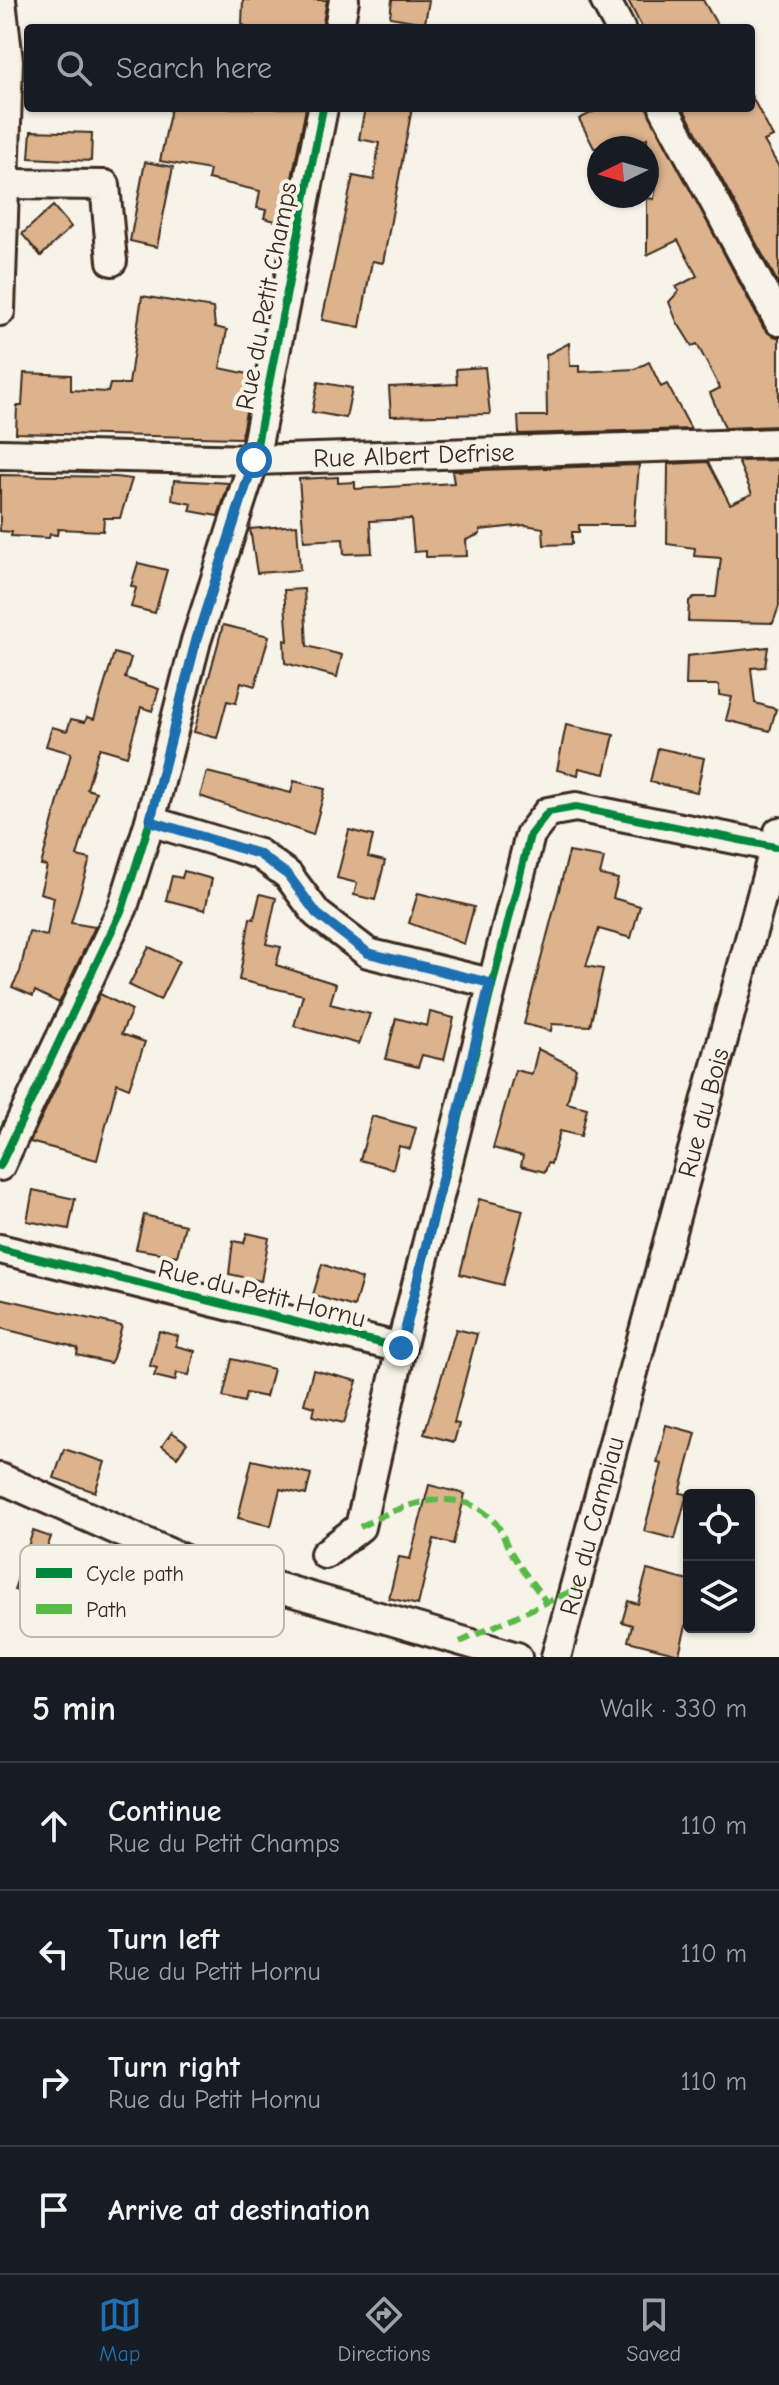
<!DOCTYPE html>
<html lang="en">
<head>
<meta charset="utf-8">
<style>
  body { margin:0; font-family:"Comic Neue",sans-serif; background:#20242c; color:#f1f3f6 }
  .controls { position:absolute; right:24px; bottom:24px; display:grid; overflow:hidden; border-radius:8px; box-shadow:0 2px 6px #0004 }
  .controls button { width:72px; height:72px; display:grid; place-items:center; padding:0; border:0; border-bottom:2px solid #363941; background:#171b24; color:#f1f3f6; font:40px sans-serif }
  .compass { position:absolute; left:587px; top:136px; width:72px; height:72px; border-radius:50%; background:#171b24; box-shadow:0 2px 6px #0004; rotate:265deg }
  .stop { position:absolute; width:24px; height:24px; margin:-18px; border:6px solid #1f6fb2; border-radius:50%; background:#fff }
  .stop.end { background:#1f6fb2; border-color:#fff; box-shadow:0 2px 8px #0008 }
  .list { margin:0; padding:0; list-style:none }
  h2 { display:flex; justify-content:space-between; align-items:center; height:104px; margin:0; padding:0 32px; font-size:34px }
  h2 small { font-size:26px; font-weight:400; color:#9ea1a6 }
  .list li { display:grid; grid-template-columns:52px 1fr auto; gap:24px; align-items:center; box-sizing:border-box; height:128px; padding:0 32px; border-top:2px solid #363941 }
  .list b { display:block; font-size:30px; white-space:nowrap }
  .list p { margin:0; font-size:26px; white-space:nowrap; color:#9ea1a6 }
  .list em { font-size:26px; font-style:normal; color:#9ea1a6 }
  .icon { flex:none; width:44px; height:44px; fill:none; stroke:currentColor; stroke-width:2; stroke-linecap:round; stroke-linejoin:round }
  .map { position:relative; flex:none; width:779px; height:1657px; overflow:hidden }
  .search { position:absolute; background:#171b24; box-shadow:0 2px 6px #0004; left:24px; right:24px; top:24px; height:88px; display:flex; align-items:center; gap:20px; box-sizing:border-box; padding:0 28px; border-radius:8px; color:#9ea1a6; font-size:30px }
  .sheet { height:616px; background:#171b24 }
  nav { display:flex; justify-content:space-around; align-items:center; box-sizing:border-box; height:112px; border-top:2px solid #363941; background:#171b24; font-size:22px; color:#9ea1a6 }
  nav a { display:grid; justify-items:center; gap:4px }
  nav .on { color:#1f6fb2 }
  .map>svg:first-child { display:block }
  .building { fill:#ddb38d; stroke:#3b2a1e; stroke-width:2 }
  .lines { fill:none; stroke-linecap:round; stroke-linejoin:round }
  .minor-casing { stroke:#3b2a1e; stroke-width:34 }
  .minor { stroke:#f7f3e8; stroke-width:28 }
  .quiet { stroke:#58b947; stroke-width:6; stroke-dasharray:12 6; stroke-linecap:butt }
  .cycleway-casing { stroke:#f7f3e8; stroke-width:13 }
  .cycleway { stroke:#00873e; stroke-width:8 }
  .route { stroke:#1f6fb2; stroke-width:10 }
  .labels { text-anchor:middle; stroke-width:8; stroke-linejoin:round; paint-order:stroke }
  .street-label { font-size:26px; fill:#3b2a1e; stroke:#f7f3e8 }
  .key { fill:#f7f3e8; stroke:#bfb7ab; stroke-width:2 }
  .key-label { font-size:22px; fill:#3b2a1e }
</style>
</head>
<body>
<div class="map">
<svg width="779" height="1657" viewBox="0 0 779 1657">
  <rect width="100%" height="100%" fill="#f7f3e8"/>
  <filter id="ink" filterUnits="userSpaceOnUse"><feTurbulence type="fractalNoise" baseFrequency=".0125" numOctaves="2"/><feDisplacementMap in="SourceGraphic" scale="16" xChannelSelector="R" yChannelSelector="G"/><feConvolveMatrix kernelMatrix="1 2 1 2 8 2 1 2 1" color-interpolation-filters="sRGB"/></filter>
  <g filter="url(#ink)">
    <g class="building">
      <path d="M243,0H327L322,28H248L242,24Z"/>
      <path d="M392,0H429L425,23L390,17Z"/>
      <path d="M628,0H703L719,28H642Z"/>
      <path d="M752,97L773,137L764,141L779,167V285L683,108H751Z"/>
      <path d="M171,108H306L283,223L264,218L266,210L257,208L260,191L208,179L210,170L160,161Z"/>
      <path d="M365,108H412L383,263L372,261L360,327L322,320L353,176L374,180L379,143L359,139Z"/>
      <path d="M601,108H647L764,329L779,338V426L725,428L710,393L720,388L697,344L692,346L677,322L669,302L679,291L676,287L697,276L678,240L647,255V198L654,199L658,174L647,172V138L628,148H594L579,119Z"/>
      <path d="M31,131L92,133L91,161L29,158Z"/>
      <path d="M145,162L173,167L157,247L130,241Z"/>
      <path d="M53,206L71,227L41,256L22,234Z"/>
      <path d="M142,296L213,308L215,327L227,330L220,368L253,375L241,438L16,433L17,406H22L24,373L71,375V390L108,392L110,384H129Z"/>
      <path d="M569,343L570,366H579V372L635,369L649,362L661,387L667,384L691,429L519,434L518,416H547L546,355Z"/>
      <path d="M485,367L490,414L391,416L389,387L457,384L456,369Z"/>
      <path d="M318,382L352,388L346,418L312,412Z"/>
      <path d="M779,460V606L773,623L688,621L689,601L694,597H716L721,558L694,556L695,548L667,544L668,464L708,462L730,504L752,494L738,461Z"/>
      <path d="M639,465L634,525H579V532H572V544L544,545L543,528L525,525L480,530V534L466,540L467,556L426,557V551L414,552L411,519L370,521L372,553L344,554L343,539L304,541L299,479L338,477V483L355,482V489L454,483L452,471Z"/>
      <path d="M0,475L115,477L132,479L120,518H104L103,531L58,529L57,535L50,534L49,538L11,536L12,532L0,531Z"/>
      <path d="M174,480L229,483L218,516L190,511L192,504L172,500Z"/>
      <path d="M297,525L300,570L257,573L250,529Z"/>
      <path d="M138,563L167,570L155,613L131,607L136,588L131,586Z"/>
      <path d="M304,589L307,646L342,655L337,677L285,663L284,640L288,641L284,590Z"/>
      <path d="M223,625L269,636L255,686L241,682L236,703L227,701L217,738L194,732Z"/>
      <path d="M768,647L765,667L751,668L755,703L776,709L770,731L726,720L732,697L719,695V685H686L687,656Z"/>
      <path d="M114,653L131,658L125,678L159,689L152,711L141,707L127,756L100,748L97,754L87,789L96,792L77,856L90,859L71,923L95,927L59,1003L35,991L33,996L12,987L20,972L29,932L47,936L54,897L40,893L47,866L41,865L71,753L46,746L52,727L67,731L71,719L85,722L87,717L94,719Z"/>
      <path d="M566,725L614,735L605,774L579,768L578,775L557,770Z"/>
      <path d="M658,748L704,758L697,792L650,782Z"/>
      <path d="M207,772L291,793L294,781L325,789L313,835L200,796Z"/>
      <path d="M349,830L373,836L368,857L385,861L375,900L354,895L357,883L337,878Z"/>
      <path d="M569,852L604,858L600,875L618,879L613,898L640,906L631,938L599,929L586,966L603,969L590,1026L552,1024L551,1031L524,1024Z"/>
      <path d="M184,871L212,879L205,910L166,900L172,876L182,878Z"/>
      <path d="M418,893L474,907L464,944L409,923Z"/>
      <path d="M260,894L276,898L266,944L281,947L276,965L336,984L330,1004L370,1014L359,1044L294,1026L303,995L239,980L250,918L254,919Z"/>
      <path d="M149,947L179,961L160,1000L129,985Z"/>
      <path d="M100,994L132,1010L121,1034L145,1042L129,1088L117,1083L97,1160L30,1142Z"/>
      <path d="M430,1012L454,1018L444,1060L422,1055L418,1067L386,1059L396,1018L427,1026Z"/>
      <path d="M538,1049L576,1068L567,1103L587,1108L581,1136L560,1131L551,1164L548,1163L545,1172L521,1166L523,1156L493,1148L515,1070L532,1074Z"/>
      <path d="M372,1116L416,1128L410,1149L399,1146L393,1169L360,1160Z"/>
      <path d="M33,1190L75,1199L69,1229L27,1221Z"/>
      <path d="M479,1199L523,1210L503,1285L460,1274Z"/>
      <path d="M144,1215L185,1225L177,1256L136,1249Z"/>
      <path d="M247,1233L269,1238L261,1281L229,1274L233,1241L244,1243Z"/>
      <path d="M322,1264L362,1279L354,1307L313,1295Z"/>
      <path d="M0,1298L122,1326L113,1358L110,1363L77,1355L78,1349L68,1345L0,1328Z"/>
      <path d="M456,1329L477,1334L454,1423L459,1424L454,1442L424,1434Z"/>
      <path d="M159,1331L178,1336L176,1346L195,1351L189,1375L177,1373L175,1381L154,1376L157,1368L150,1366Z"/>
      <path d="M232,1359L273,1369L266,1397L246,1393L244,1402L223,1397Z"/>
      <path d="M313,1370L357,1381L344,1423L313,1416L315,1407L304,1404Z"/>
      <path d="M666,1425L696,1433L680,1493L687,1494L675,1539L644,1531L662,1464L657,1463Z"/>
      <path d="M172,1432L187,1443L177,1457L162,1446Z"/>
      <path d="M64,1449L105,1462L95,1492L54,1478Z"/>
      <path d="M252,1460L311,1474L306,1495L280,1489L271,1526L238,1518Z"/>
      <path d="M429,1485L465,1494L453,1544L434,1539L418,1605L389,1598L399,1557L410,1559Z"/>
      <path d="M33,1531L51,1537L45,1553L83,1568L89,1553L119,1566L125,1552L187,1579L165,1624L73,1582L38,1571L28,1595L14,1590Z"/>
      <path d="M647,1570L689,1581V1614L679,1654L628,1641L632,1625L622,1622L628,1601L638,1604Z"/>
    </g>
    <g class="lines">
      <defs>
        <g id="minor">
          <path d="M605,0L620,28"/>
          <path d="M339,28L344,0"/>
          <path d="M664,108L779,321"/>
          <path d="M5,184L105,185L112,261"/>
          <path d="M0,311L8,61L1,0"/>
          <path id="s1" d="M0,454L254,460L779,443"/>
          <path d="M150,821L259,854L288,875L317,914L368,953L490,983"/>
          <path d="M0,1166L123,907L150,821L196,641L254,460L323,108"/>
          <path d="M0,1249L401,1348L530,835L548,812L576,807L775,847"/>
          <path d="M0,1478L187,1561L517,1657"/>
          <path d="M325,1554L360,1527L401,1348"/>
          <path id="s2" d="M556,1657L779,832"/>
        </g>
      </defs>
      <use href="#minor" class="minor-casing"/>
      <use href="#minor" class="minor"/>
      <g class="quiet">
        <path d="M360,1527C400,1505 462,1480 497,1525C502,1531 504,1540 508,1547C519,1567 534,1585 547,1603"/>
        <path d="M460,1642L576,1589"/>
      </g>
      <defs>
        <g id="cycleway">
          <path d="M0,1166L123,907L150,821L196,641L254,460L323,108"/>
          <path d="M0,1249L401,1348L530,835L548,812L576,807L775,847"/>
        </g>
      </defs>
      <use href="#cycleway" class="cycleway-casing"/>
      <use href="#cycleway" class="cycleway"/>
    </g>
  </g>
  <g class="lines" filter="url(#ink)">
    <path class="route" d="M254,460L196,641L150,821L259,854L288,875L317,914L368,953L490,983L401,1348"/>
  </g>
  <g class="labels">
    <g class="street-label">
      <text transform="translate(266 296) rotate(-79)" y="9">Rue du Petit Champs</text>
      <text dy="9" stroke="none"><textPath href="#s1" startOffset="414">Rue Albert Defrise</textPath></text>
      <text dy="9" stroke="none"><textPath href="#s2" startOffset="564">Rue du Bois</textPath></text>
      <text transform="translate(262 1293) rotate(14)" y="9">Rue du Petit Hornu</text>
      <text dy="9" stroke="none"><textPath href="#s2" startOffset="136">Rue du Campiau</textPath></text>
    </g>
  </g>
  <rect x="20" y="1545" width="264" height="92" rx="12" class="key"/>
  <rect x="36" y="1568" width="36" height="10" fill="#00873e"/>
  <rect x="36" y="1604" width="36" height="10" fill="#58b947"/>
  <g class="key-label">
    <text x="86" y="1581">Cycle path</text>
    <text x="86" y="1617">Path</text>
  </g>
</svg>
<div class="controls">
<button><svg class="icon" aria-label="locate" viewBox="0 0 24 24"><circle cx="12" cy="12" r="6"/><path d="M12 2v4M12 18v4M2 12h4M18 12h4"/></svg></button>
<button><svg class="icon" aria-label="layers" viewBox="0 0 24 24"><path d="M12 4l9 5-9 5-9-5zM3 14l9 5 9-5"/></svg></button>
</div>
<svg class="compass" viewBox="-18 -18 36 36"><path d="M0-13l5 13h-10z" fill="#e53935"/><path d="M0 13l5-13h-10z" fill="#9ea1a6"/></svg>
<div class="stop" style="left:254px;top:460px"></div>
<div class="stop end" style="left:401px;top:1348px"></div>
<div class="search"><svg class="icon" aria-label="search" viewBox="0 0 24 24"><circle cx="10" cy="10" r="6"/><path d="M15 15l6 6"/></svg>Search here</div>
</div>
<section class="sheet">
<h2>5 min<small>Walk · 330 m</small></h2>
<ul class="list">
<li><svg class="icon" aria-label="ahead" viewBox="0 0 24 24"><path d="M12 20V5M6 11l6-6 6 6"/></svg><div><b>Continue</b><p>Rue du Petit Champs</p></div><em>110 m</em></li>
<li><svg class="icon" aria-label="left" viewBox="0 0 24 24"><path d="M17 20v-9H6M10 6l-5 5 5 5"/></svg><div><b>Turn left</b><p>Rue du Petit Hornu</p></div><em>110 m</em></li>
<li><svg class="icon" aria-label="right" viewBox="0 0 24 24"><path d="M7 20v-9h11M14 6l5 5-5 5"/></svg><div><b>Turn right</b><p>Rue du Petit Hornu</p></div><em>110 m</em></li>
<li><svg class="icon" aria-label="arrive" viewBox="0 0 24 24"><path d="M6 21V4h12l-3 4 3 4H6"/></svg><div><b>Arrive at destination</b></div></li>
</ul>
</section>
<nav>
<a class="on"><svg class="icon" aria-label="map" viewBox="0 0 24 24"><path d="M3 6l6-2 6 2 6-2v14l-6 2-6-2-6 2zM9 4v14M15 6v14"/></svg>Map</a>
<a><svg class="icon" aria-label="directions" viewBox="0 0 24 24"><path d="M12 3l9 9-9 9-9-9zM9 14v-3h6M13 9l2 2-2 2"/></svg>Directions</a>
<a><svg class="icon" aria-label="saved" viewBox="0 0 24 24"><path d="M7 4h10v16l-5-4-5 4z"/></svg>Saved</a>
</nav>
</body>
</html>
